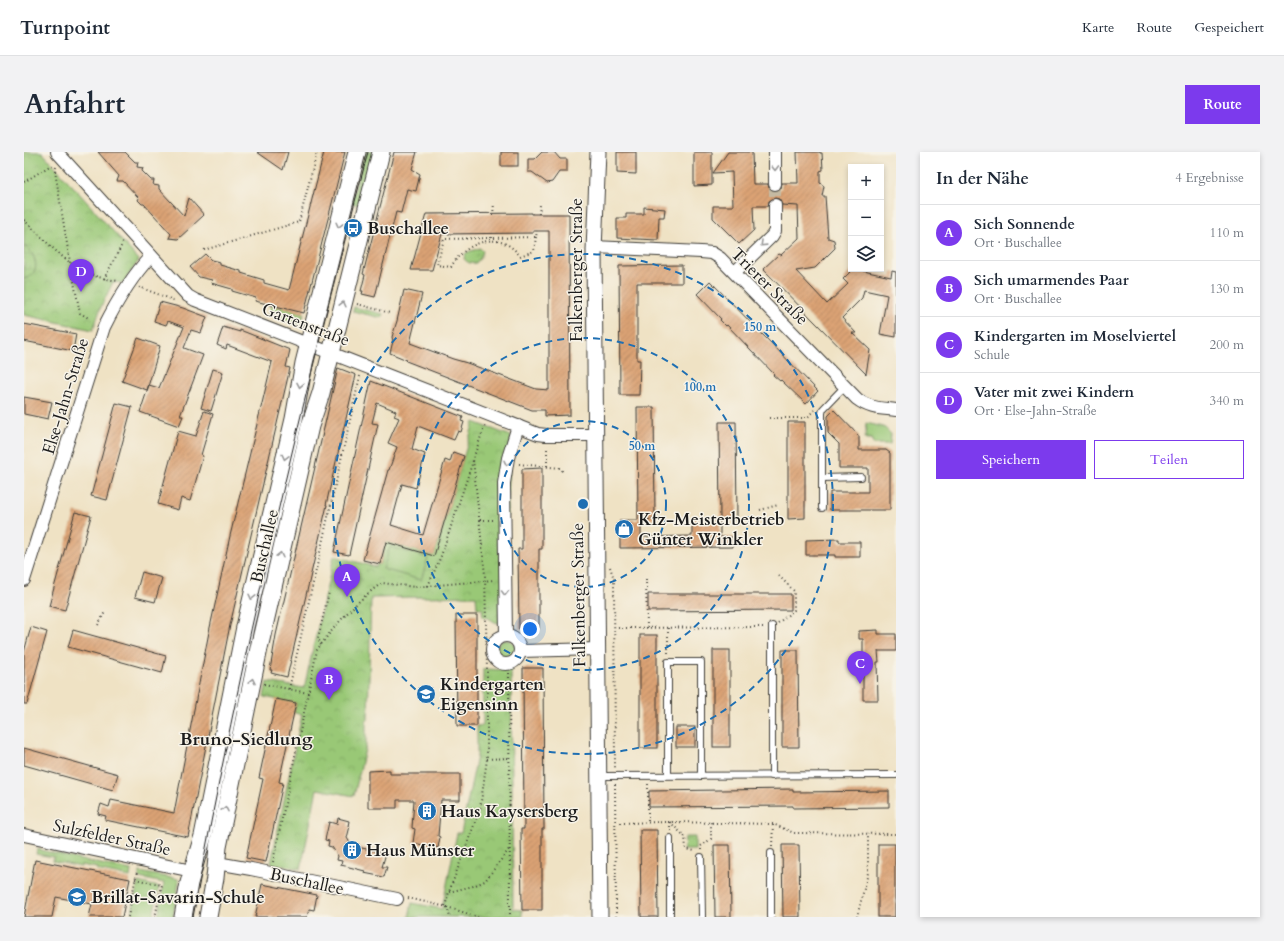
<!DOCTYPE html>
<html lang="de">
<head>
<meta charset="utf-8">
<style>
  body { margin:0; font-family:Cardo,serif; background:#f2f2f3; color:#1f2937 }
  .controls { position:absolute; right:12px; top:12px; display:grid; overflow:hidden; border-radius:0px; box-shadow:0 2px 6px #0003 }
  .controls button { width:36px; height:36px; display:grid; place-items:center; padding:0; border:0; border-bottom:1px solid #e0e1e3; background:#fff; color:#1f2937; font:20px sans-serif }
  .you { position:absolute; left:506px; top:477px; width:14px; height:14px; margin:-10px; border:3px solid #fff; border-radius:50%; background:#1a73e8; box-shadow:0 0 0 6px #1a73e833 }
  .badge { display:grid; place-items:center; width:26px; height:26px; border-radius:50%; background:#7c3aed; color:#fff; font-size:13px; font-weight:700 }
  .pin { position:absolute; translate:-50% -33px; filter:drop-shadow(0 1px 2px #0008) }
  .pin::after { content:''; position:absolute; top:21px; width:14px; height:12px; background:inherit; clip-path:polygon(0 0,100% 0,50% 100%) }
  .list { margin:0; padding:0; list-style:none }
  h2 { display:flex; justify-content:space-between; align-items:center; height:52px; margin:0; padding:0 16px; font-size:17px }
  h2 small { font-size:13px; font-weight:400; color:#747a83 }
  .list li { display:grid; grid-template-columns:26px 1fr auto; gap:12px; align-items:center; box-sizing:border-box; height:56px; padding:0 16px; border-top:1px solid #e0e1e3 }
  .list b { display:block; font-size:15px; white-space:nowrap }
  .list p { margin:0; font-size:13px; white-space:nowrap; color:#747a83 }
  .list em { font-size:13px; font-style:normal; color:#747a83 }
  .actions { display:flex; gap:8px; padding:12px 16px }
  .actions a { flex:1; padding:9px 0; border:1px solid #7c3aed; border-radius:0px; text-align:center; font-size:14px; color:#7c3aed }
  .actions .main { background:#7c3aed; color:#fff }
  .icon { flex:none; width:22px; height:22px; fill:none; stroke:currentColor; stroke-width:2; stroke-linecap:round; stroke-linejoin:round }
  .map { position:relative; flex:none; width:872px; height:765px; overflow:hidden; border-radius:0px }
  header { display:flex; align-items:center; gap:24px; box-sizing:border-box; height:56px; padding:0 20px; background:#fff; border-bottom:1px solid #e0e1e3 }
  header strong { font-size:19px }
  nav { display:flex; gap:22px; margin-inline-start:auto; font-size:14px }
  .intro { display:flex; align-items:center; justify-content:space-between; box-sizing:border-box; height:96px; padding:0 24px }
  h1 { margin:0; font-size:28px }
  .button { padding:10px 18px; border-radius:0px; background:#7c3aed; color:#fff; font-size:14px; font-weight:700 }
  main { display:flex; gap:24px; padding:0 24px }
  aside { flex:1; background:#fff; border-radius:0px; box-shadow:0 2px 6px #0003 }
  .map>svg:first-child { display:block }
  .grass { fill:url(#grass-tufts); stroke:#5a7249 }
  .wetland { fill:url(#wetland-marsh); stroke:#5a7249 }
  .park { fill:url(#park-crowns); stroke:#5a7249 }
  .garden { fill:#99c876; stroke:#5a7249 }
  .building { fill:url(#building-hatch) }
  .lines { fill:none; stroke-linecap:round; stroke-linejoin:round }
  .minor-tunnel { stroke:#c5baa2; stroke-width:12; stroke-dasharray:12 6; stroke-linecap:butt }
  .service-casing { stroke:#3c3a35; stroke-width:8 }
  .minor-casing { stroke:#3c3a35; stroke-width:14 }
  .tertiary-casing { stroke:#3c3a35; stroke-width:17 }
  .secondary-casing { stroke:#3c3a35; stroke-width:19 }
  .path { stroke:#3c3a35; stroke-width:2; stroke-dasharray:1 3; stroke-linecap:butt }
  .service { stroke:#fff; stroke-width:6 }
  .minor { stroke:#fff; stroke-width:12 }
  .tertiary { stroke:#fff; stroke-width:15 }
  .secondary { stroke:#fff; stroke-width:17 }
  .tram { stroke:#1c1c1c; stroke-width:1 }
  .oneway { stroke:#999 }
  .ring { fill:none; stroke:#1f6fb2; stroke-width:2; stroke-dasharray:7 5 }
  .labels { text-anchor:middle; stroke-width:3; stroke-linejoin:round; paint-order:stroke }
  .poi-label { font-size:17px; font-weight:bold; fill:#1c1c1c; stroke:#f7f3e8; text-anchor:start }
  .street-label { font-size:17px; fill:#1c1c1c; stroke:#f7f3e8 }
  .neighbourhood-label { font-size:18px; font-weight:bold; fill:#1c1c1c; stroke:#f7f3e8 }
  .centre { fill:#1f6fb2; stroke:#f7f3e8; stroke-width:2 }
  .ring-label { font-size:12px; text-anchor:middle; font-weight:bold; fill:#1f6fb2; stroke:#f7f3e8; stroke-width:3; stroke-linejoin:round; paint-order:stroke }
</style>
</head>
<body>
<header>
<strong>Turnpoint</strong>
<nav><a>Karte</a><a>Route</a><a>Gespeichert</a></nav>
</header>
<div class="intro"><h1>Anfahrt</h1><a class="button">Route</a></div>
<main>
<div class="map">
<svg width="872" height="765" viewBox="0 0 872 765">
  <defs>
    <pattern id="grass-tufts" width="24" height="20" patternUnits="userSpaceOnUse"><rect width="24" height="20" fill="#99c876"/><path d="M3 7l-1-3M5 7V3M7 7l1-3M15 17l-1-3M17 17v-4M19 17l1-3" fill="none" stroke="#83ab66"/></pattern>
    <pattern id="wetland-marsh" width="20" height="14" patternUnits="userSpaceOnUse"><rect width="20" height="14" fill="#99c876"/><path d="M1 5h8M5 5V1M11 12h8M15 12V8" fill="none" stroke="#83ab66"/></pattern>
    <pattern id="park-crowns" width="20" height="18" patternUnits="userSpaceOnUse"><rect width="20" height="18" fill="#99c876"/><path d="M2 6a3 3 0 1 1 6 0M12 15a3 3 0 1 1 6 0" fill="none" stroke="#83ab66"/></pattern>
    <pattern id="building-hatch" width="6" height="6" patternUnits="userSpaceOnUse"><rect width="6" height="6" fill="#dba374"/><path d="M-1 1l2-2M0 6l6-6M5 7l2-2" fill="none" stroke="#b1845e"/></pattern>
  </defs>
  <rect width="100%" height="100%" fill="#f7f3e8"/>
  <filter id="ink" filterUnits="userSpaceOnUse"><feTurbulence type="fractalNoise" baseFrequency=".025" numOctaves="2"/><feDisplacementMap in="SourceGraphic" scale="8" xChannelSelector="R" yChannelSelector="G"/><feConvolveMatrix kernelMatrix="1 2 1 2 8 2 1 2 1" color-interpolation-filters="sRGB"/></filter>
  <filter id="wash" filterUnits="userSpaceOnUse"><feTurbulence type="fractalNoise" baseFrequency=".012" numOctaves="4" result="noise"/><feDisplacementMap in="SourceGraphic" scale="16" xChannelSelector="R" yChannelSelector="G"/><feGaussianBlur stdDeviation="0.9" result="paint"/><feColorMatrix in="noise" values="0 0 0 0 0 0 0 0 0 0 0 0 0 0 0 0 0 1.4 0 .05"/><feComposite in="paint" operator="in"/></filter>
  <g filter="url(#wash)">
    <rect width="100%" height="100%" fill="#efe2c4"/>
    <g class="grass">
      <path d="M341,0H352L336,53L327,51Z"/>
      <path d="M247,153L280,161L277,174L245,162Z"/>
      <path d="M330,155L359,162L358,166L329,159Z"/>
      <path d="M842,271L860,275L867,282L866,292H849L848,287H841Z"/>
      <circle cx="482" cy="498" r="10"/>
      <path d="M13,697L57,708L107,718L106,725L73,718V716L57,713V715L29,709V705L12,702Z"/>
      <path d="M116,720L154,727L155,729L149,765H134L140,731L115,726Z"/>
      <path d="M114,730L135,735L129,765H107Z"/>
    </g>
    <path class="wetland" d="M0,94C13,101 18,123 0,127Z"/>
    <g class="park">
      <path d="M0,0H18L115,108L99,131L89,130L77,155L69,178L0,163V127C18,123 13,101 0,94Z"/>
      <path d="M456,96L459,99L457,105L452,111C447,112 444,111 440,107L441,102L444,100Z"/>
      <path d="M450,270L487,284L478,471C468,472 468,465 459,465L458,456H453L452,444L347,446L344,568H342V593L330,644L293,637L277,717L247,711L278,562L270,561L272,551L240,545L243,530L280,536L310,404L352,415L353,412H356L362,390L410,404Z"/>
      <path d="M459,517L487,518L489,757L498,758V765H385L388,751L418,757L433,681H437L453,604V574L459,573Z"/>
      <path d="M661,685H671V698H660Z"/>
    </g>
    <path class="garden" d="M366,395L404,406L397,428L359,417Z"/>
    <g id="blocks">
      <g class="building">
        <path d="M74,0H101L111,10H114L113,15L119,16L118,19L127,28H130L129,33L135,34V37L160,64L165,46L180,63L154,87L145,86L147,82L120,52H118L114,48L115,46L99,29H93L95,24Z"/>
        <path d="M233,0H264L259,18Z"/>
        <path d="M300,0H321L280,161L231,149L232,146L208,139V137L187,131L188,128L175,125L166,115L181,102L187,108L196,110V113L217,119V121L240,128V131L265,138Z"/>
        <path d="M370,0H393L388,17L396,22L392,39L383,37L377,61L372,60L351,145L338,142L339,139H337L341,123L339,122Z"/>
        <rect x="477" y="0" width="17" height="14"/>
        <path d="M518,0H530L536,7H543V20H535L528,30L523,31L508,20H504V7H511Z"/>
        <path d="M593,0H612V22L593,21Z"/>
        <path d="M670,0H688V33L670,34Z"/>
        <path d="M704,0H728L729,32H744L745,36L751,39H754L757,36L758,31H774L773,0H796V1H798L799,18L796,19V31L800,34L798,44H801L804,86L810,88L811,96L791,116L772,119L803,152L824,132L819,127L829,117H837L839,119L867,125L868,119L872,120V185L856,182L863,143L840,138L838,146L818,166L832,181H828L846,198L842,222L739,117L755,102L757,103L775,86L774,54L758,53L755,47L751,46L745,49L744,54H729L730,78L715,92L689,66V54H709L708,20L689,21Z"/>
        <path d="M620,55L641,57L640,65H635L634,88L593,86V66H602V62H620Z"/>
        <path d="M508,61V62H545L546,263L521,264V258H508L382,209L383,208L366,201L369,189L368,185L373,169L380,138L398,142L386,191L429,207L443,211L512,237L525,238V79H509V81L418,82L408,118H387L402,62Z"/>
        <path d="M658,113V131H613V208H616L615,243H596L595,114Z"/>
        <path d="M686,129L794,239L782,252L757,228L756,229L749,223L750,222L703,173L702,174L696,168L697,167L673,142Z"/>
        <path d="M136,150L159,156L183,165L177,181L167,178L160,196L179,203L156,264H159L155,274L116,260L125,233L135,236L160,175L144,169L142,173L130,169Z"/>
        <path d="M0,172L52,182L49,199L0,189Z"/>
        <path d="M199,175L216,180V178L266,198L262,215L266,216L206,473L164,685L81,668L82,664L74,662L77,652L85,655L87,648L150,661L185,480L206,384L248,210L203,193L202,197L193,193Z"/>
        <path d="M114,186L136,194L123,238L98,229Z"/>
        <path d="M314,216L332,223L302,353H303L263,525L247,521L248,518H246L252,483Z"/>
        <path d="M189,217L199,220L187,259L177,256Z"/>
        <path d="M347,229L439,265L437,269L440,270L437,280L434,279L430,288L394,274L388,297L401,302L392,336L378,332L367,373L399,383L421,308L426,310L429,300L440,304L410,404L362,390L356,412L339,408L364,318H365L373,295L364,291L375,266L370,264L372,259L353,251L348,271L354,272L325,403L310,400Z"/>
        <path d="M0,245L28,250L24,267L0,262Z"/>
        <path d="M92,251L108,255L83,348L67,344Z"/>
        <path d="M613,255H630L631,367L617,368V385L668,384V367H696V385H709V395L596,396V368H614Z"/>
        <path d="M810,258L835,284V298H862L866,301V358H806V340H844V316H815V292L804,281V264Z"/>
        <path d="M180,259L189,262L177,303L179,304L166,349L157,346L154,358L134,352L154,279L172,284Z"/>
        <path d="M695,270H712L713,367H696Z"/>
        <path d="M764,270H781V366L764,367Z"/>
        <path d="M518,316V397H515V477H495L494,397H498V317Z"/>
        <path d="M51,360L67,364L41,458L25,454Z"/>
        <path d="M815,387V390H836V405H811V403H782V388Z"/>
        <path d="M118,420L138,426L131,450L111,445Z"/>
        <path d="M624,442H767V458L624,459Z"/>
        <path d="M432,463H453V574H433Z"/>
        <path d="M7,475L23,480L3,552H0V500Z"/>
        <path d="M49,478L142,504L138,521L44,495Z"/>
        <path d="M854,478V482H872V499H854L855,510H853L854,548H839V487H835V479Z"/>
        <rect x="616" y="483" width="17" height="113"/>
        <rect x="689" y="498" width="17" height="97"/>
        <path d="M758,498H774L775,595H758Z"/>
        <path d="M499,516H519L520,677H518V758H498L497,677H500Z"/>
        <path d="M252,547L272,551L255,630L259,631L242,710L222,706L239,627L235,626Z"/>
        <rect x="652" y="575" width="19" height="20"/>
        <path d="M0,596L94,622L89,638L0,613Z"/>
        <path d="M366,618V622H436V648H417L414,684L416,685L414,696L389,691L391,677L388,676L390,648H373V656H344V619Z"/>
        <path d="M769,637V640L865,639V655L769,656V654L625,655V639Z"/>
        <path d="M314,666L325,669L324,674H326L323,686L328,694L362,701L358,715H363L360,725L340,721L341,719L317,713L318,709L313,708L314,704L308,695L304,694L305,689L301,688L305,670L313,672Z"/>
        <path d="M616,678H633L634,765H617Z"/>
        <rect x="854" y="692" width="17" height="73"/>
        <path d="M690,693H706L707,765H691Z"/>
        <path d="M758,693H775L776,765H759Z"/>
        <path d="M11,708L106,727L98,765H65L68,752L32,745L28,765H0Z"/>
        <path d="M238,732L293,743L290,758L285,757L283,765H231Z"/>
      </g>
    </g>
  </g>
  <g filter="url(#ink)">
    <use href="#blocks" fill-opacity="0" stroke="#3c3a35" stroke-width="1"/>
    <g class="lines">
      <path class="minor-tunnel" d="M751,32V53"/>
      <defs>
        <g id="service">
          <path d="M798,326L837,325"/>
          <path d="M798,356V261L799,257L821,234"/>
          <path d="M644,623V510H677V624"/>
          <path d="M576,624L872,623"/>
          <path d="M748,624V474"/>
          <path d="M646,686V765"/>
          <path d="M677,705L678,765"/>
          <path d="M747,765V701"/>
        </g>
        <g id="minor">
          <path d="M33,0L164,144L171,148L514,282L522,283H572"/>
          <path d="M751,0V32"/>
          <path d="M570,95L677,100L688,101L696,106L833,247C846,257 857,256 872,258"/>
          <path d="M711,120L748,84L751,79V53"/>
          <path d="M0,428L80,175C93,149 107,125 127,104"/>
          <circle cx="482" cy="498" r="14"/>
          <path d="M482,484L480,331L484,306L494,274"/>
          <path d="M496,499L574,497"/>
          <path d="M0,683L168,719"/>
          <path d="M193,711L227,717L373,747"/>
        </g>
        <path id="tertiary" d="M574,0L570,98L576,765"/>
        <g id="secondary">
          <path d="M159,765L165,731L179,684L221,475L270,267L280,211L333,0"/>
          <path d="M184,765L191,726L194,695L235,496L286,274L297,241L357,0"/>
        </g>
      </defs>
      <use href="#service" class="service-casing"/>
      <use href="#minor" class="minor-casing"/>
      <use href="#tertiary" class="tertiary-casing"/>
      <use href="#secondary" class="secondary-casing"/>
      <g class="path">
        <path d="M32,15L31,19L46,110L56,161L66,167"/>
        <path d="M0,30L24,15L30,13"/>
        <path d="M515,62L516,53"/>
        <path d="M469,63L470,51"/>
        <path d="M0,68C18,85 39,109 61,120C71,125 83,127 94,129"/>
        <path d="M512,85L510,99L496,104C493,100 489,96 484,93C464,81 437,96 427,115L413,113L420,87L512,85L513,79"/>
        <path d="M468,86V80"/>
        <path d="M180,98L275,70L293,0"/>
        <path d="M80,127L100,89"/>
        <path d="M115,135L152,149"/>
        <path d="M333,152L366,161"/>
        <path d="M745,266H783L790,258"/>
        <path d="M495,312L536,316L539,320"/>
        <path d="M523,314V294"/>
        <path d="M736,358L754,353"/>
        <path d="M456,368H469"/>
        <path d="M586,415L590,427L591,616"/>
        <path d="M622,427L623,476"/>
        <path d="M404,434L417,404L449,309"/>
        <path d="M754,471L770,458V439L755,424"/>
        <path d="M74,473L81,460"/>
        <path d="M594,476L741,475"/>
        <path d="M644,476V503"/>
        <path d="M297,493L294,486L305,440"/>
        <path d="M485,517L486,765"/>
        <path d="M240,532L284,541"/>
        <path d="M265,537L336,224"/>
        <path d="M463,607L486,606"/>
        <path d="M591,632L592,765"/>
        <path d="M624,632V670"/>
        <path d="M646,670L661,685L662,697L671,699"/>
        <path d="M646,670V679"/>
        <path d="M596,671L646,670L749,672L770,681L872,682"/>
        <path d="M748,694L749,672"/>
        <path d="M677,698V694L687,687V670"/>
        <path d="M249,710L293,498C311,473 333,448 358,431L391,435L470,428"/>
        <path d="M111,727L138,733L131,765"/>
        <path d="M425,740L449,734L461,729L486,696"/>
        <path d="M384,746L423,755L454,765"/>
        <path d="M421,754L425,740L456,657L463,607V518L461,423L449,307L461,273"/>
        <path d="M423,755L426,765"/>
        <path d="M104,765L113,719"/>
        <path d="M833,765L844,721V682"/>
      </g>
      <use href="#service" class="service"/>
      <use href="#minor" class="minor"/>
      <use href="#tertiary" class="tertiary"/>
      <use href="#secondary" class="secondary"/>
      <path class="tram" d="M169,765C216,508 277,253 344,0"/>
    </g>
    <defs><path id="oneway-chevron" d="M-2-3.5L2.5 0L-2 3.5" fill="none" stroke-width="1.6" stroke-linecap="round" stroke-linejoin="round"/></defs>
    <g class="oneway">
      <use href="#oneway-chevron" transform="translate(751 16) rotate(89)"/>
      <use href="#oneway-chevron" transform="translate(315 73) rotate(104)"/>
      <use href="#oneway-chevron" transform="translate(739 92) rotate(136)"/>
      <use href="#oneway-chevron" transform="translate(319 152) rotate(-76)"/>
      <use href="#oneway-chevron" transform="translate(276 233) rotate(101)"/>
      <use href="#oneway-chevron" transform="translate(261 305) rotate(103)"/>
      <use href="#oneway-chevron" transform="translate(483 311) rotate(102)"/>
      <use href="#oneway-chevron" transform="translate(256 403) rotate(-77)"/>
      <use href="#oneway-chevron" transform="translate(481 441) rotate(90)"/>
      <use href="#oneway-chevron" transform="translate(228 445) rotate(103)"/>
      <use href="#oneway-chevron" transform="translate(228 529) rotate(-78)"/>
      <use href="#oneway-chevron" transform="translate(201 657) rotate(-78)"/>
    </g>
  </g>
  <g class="ring">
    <circle cx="559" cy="352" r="83"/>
    <circle cx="559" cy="352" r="166"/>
    <circle cx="559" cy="352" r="250"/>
  </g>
  <defs>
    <symbol id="bus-disc" viewBox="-11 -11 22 22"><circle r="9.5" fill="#1f6fb2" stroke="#f7f3e8"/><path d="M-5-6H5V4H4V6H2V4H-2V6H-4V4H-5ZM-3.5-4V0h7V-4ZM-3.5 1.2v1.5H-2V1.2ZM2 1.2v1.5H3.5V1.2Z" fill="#fff"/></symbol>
    <symbol id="shop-disc" viewBox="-11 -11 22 22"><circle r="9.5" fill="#1f6fb2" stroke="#f7f3e8"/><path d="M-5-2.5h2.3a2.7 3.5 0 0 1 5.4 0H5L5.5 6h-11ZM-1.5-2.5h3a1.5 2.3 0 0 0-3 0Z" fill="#fff"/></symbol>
    <symbol id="school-disc" viewBox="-11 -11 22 22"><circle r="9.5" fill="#1f6fb2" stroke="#f7f3e8"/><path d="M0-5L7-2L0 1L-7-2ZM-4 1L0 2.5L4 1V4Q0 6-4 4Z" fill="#fff"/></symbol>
    <symbol id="building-disc" viewBox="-11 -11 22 22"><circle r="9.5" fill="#1f6fb2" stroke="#f7f3e8"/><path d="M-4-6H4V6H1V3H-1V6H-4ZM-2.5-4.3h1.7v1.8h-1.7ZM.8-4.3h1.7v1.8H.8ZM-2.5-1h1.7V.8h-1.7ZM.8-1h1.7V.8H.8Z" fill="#fff"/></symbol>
  </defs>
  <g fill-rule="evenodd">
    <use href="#bus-disc" x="318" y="65" width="22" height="22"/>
    <use href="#shop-disc" x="589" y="366" width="22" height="22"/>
    <use href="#school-disc" x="391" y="531" width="22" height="22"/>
    <use href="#building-disc" x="392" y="648" width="22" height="22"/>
    <use href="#building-disc" x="317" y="687" width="22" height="22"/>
    <use href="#school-disc" x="42" y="734" width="22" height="22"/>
  </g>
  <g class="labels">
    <g class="poi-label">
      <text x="343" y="82">Buschallee</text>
      <text x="614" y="373">Kfz-Meisterbetrieb<tspan x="614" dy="20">Günter Winkler</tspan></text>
      <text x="416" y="538">Kindergarten<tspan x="416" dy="20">Eigensinn</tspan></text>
      <text x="417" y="665">Haus Kaysersberg</text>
      <text x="342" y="704">Haus Münster</text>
      <text x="67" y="751">Brillat-Savarin-Schule</text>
    </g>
    <g class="street-label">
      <text transform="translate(552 118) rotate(-90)" y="6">Falkenberger Straße</text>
      <text transform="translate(746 134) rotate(45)" y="6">Trierer Straße</text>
      <text transform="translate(282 172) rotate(21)" y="6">Gartenstraße</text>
      <text transform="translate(41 244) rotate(-73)" y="6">Else-Jahn-Straße</text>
      <text transform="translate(240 394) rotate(-77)" y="6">Buschallee</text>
      <text transform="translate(554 443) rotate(-91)" y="6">Falkenberger Straße</text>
      <text transform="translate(88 685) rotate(12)" y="6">Sulzfelder Straße</text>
      <text transform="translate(283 729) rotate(12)" y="6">Buschallee</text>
    </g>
    <g class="neighbourhood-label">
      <text x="222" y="593">Bruno-Siedlung</text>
    </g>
  </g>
  <circle cx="559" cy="352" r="6" class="centre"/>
  <g class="ring-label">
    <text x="736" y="179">150 m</text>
    <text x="676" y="239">100 m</text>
    <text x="618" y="298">50 m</text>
  </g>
</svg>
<div class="controls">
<button>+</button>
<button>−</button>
<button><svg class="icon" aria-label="layers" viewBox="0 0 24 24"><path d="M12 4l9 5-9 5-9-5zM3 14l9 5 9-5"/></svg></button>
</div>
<div class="you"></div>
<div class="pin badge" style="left:323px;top:445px">A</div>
<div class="pin badge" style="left:305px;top:548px">B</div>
<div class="pin badge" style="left:836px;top:532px">C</div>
<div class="pin badge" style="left:57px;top:140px">D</div>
</div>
<aside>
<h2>In der Nähe<small>4 Ergebnisse</small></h2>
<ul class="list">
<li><span class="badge">A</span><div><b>Sich Sonnende</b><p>Ort · Buschallee</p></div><em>110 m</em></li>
<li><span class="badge">B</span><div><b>Sich umarmendes Paar</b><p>Ort · Buschallee</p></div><em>130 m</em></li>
<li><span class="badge">C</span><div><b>Kindergarten im Moselviertel</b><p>Schule</p></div><em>200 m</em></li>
<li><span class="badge">D</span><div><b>Vater mit zwei Kindern</b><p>Ort · Else-Jahn-Straße</p></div><em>340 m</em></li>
</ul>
<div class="actions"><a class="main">Speichern</a><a>Teilen</a></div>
</aside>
</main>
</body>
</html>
